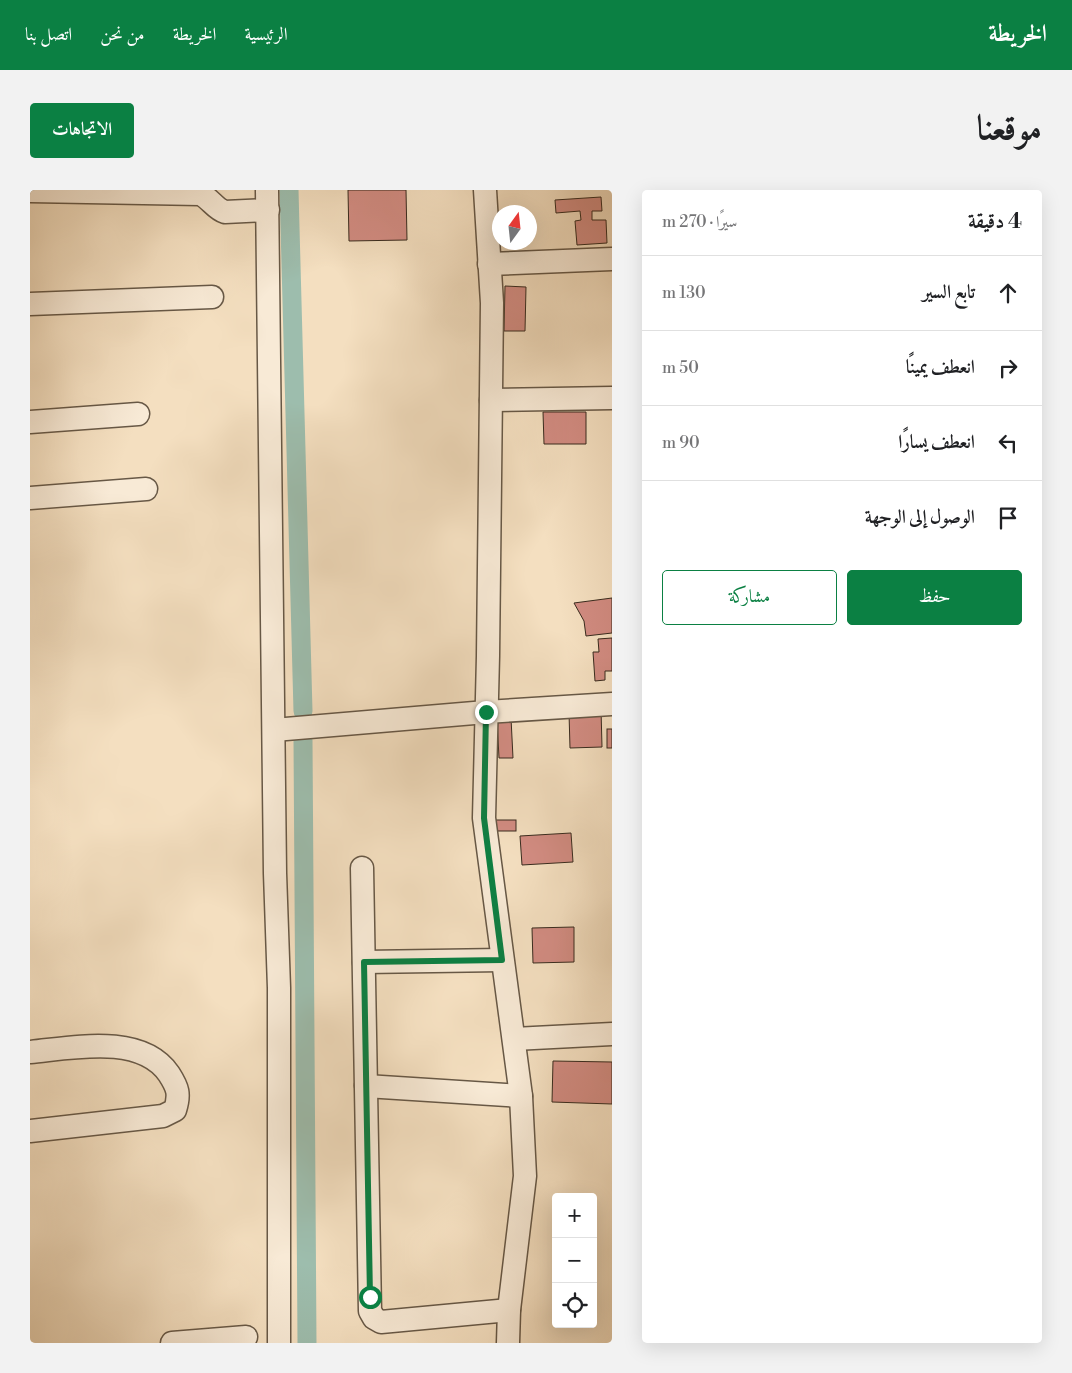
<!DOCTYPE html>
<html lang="ar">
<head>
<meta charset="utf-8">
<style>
  body { margin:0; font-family:"Libre Bodoni",Amiri,serif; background:#f2f2f2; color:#202124; direction:rtl }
  .controls { position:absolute; right:15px; bottom:15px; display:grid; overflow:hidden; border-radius:5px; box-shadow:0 5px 20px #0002 }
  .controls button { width:45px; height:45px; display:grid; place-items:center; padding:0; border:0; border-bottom:1px solid #e0e0e0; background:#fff; color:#202124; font:25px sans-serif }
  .compass { position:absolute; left:462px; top:15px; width:45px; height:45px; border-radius:50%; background:#fff; box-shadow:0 5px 20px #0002; rotate:15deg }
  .stop { position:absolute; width:15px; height:15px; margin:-11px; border:4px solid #0b8043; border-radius:50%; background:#fff }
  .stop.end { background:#0b8043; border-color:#fff; box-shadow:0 1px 5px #0008 }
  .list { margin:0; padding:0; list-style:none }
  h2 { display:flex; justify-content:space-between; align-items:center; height:65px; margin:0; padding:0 20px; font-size:21px }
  h2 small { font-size:16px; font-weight:400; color:#757577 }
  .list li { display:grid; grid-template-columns:32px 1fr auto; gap:15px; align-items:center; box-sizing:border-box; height:75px; padding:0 20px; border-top:1px solid #e0e0e0 }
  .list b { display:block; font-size:19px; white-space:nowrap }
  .list em { font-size:16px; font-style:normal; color:#757577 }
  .actions { display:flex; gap:10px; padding:15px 20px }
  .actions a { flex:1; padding:11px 0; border:1px solid #0b8043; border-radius:5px; text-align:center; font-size:18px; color:#0b8043 }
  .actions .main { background:#0b8043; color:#fff }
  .icon { flex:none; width:28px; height:28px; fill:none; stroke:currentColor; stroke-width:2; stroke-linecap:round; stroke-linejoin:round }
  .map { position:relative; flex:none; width:582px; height:1153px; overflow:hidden; direction:ltr; border-radius:5px }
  header { display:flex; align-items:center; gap:30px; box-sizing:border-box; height:70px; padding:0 25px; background:#0b8043; color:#fff }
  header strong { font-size:24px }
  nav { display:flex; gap:28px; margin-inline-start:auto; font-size:18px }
  .intro { display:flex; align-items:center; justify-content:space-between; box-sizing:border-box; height:120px; padding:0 30px }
  h1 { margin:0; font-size:35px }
  .button { padding:12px 22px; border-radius:5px; background:#0b8043; color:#fff; font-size:18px; font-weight:700 }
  main { display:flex; gap:30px; padding:0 30px }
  aside { flex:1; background:#fff; border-radius:5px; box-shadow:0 5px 20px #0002 }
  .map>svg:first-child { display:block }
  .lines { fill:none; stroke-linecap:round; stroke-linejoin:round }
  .canal { stroke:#9dbdad; stroke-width:19 }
  .building { fill:#d28c82; stroke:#382b1e }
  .minor-casing { stroke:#675846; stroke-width:25 }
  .minor { stroke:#f8ead6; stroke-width:22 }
  .route { stroke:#0b8043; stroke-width:6 }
</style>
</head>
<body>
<header>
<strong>الخريطة</strong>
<nav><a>الرئيسية</a><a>الخريطة</a><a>من نحن</a><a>اتصل بنا</a></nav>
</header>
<div class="intro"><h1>موقعنا</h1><a class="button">الاتجاهات</a></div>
<main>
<aside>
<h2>4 دقيقة<small>سيرًا · 270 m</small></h2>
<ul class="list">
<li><svg class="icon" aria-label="ahead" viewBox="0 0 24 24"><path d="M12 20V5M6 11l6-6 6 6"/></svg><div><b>تابع السير</b></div><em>130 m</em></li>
<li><svg class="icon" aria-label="right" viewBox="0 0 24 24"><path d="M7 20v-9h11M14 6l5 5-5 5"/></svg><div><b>انعطف يمينًا</b></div><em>50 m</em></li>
<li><svg class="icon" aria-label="left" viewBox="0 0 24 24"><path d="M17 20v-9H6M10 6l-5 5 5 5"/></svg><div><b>انعطف يسارًا</b></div><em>90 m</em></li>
<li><svg class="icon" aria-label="arrive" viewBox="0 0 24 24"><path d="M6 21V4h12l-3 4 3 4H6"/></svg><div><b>الوصول إلى الوجهة</b></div></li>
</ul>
<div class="actions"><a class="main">حفظ</a><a>مشاركة</a></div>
</aside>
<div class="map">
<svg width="582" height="1153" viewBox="0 0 582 1153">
  <rect width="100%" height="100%" fill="#f4dfc0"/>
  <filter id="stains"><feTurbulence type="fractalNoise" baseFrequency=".004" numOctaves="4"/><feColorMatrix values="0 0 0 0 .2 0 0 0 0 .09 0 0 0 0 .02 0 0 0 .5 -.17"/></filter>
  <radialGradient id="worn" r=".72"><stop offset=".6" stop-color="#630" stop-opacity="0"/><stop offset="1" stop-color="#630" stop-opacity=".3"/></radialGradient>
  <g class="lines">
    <g class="canal">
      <path d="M259,0L273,521"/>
      <path d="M273,550L277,1153"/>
    </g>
  </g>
  <g class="building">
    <path d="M318,0H376L377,50L319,51Z"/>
    <path d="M571,7L572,21H562V30H576L577,53L547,55L545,31L551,30L550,21L526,23L525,10Z"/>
    <path d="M475,96L496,97L495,141H474Z"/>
    <path d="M513,222H556V254H514Z"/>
    <path d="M582,408V443L556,446L554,431L544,413Z"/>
    <path d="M582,448V481H575V490L565,491L563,462H569L568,449Z"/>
    <path d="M571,519L572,557L540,558L539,523Z"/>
    <path d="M481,528L483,568H469L467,529Z"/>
    <rect x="577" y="539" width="5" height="19"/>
    <rect x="464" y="630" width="22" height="11"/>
    <path d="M541,643L543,672L492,675L490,646Z"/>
    <path d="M544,737V772L503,773L502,738Z"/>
    <path d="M523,871L582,872V914L522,912Z"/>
  </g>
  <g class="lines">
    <defs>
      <g id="minor">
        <path d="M237,0L245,683L249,798V1153"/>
        <path d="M455,0L462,113L458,466L454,628L491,906L495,986L479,1120L478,1153"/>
        <path d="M0,1L170,4C180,8 185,19 195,22L238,20"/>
        <path d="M459,74L582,69"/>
        <path d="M0,114L182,107"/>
        <path d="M461,210L582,208"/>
        <path d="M0,232L108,224"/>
        <path d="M0,308L116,299"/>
        <path d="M244,540L456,522L582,514"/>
        <path d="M332,678L340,1121L344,1128L351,1132L479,1120"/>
        <path d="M334,772L472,770"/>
        <path d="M484,849L582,844"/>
        <path d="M0,862C42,858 111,843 139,884C148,898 150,904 145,920L133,926L0,941"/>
        <path d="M336,896L491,906"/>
        <path d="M142,1153L216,1147"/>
      </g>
    </defs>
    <use href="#minor" class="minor-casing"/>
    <use href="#minor" class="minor"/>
  </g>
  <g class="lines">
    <path class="route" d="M340,1107L334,772L472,770L454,628L456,522"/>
  </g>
  <rect width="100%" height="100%" filter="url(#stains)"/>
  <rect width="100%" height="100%" fill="url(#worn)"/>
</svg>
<div class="controls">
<button>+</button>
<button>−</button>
<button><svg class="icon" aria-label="locate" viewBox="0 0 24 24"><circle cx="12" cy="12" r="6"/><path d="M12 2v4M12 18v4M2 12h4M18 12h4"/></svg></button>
</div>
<svg class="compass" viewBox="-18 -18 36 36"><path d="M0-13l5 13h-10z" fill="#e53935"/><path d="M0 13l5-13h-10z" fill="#757577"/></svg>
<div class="stop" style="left:340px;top:1107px"></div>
<div class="stop end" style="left:456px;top:522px"></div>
</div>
</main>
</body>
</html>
